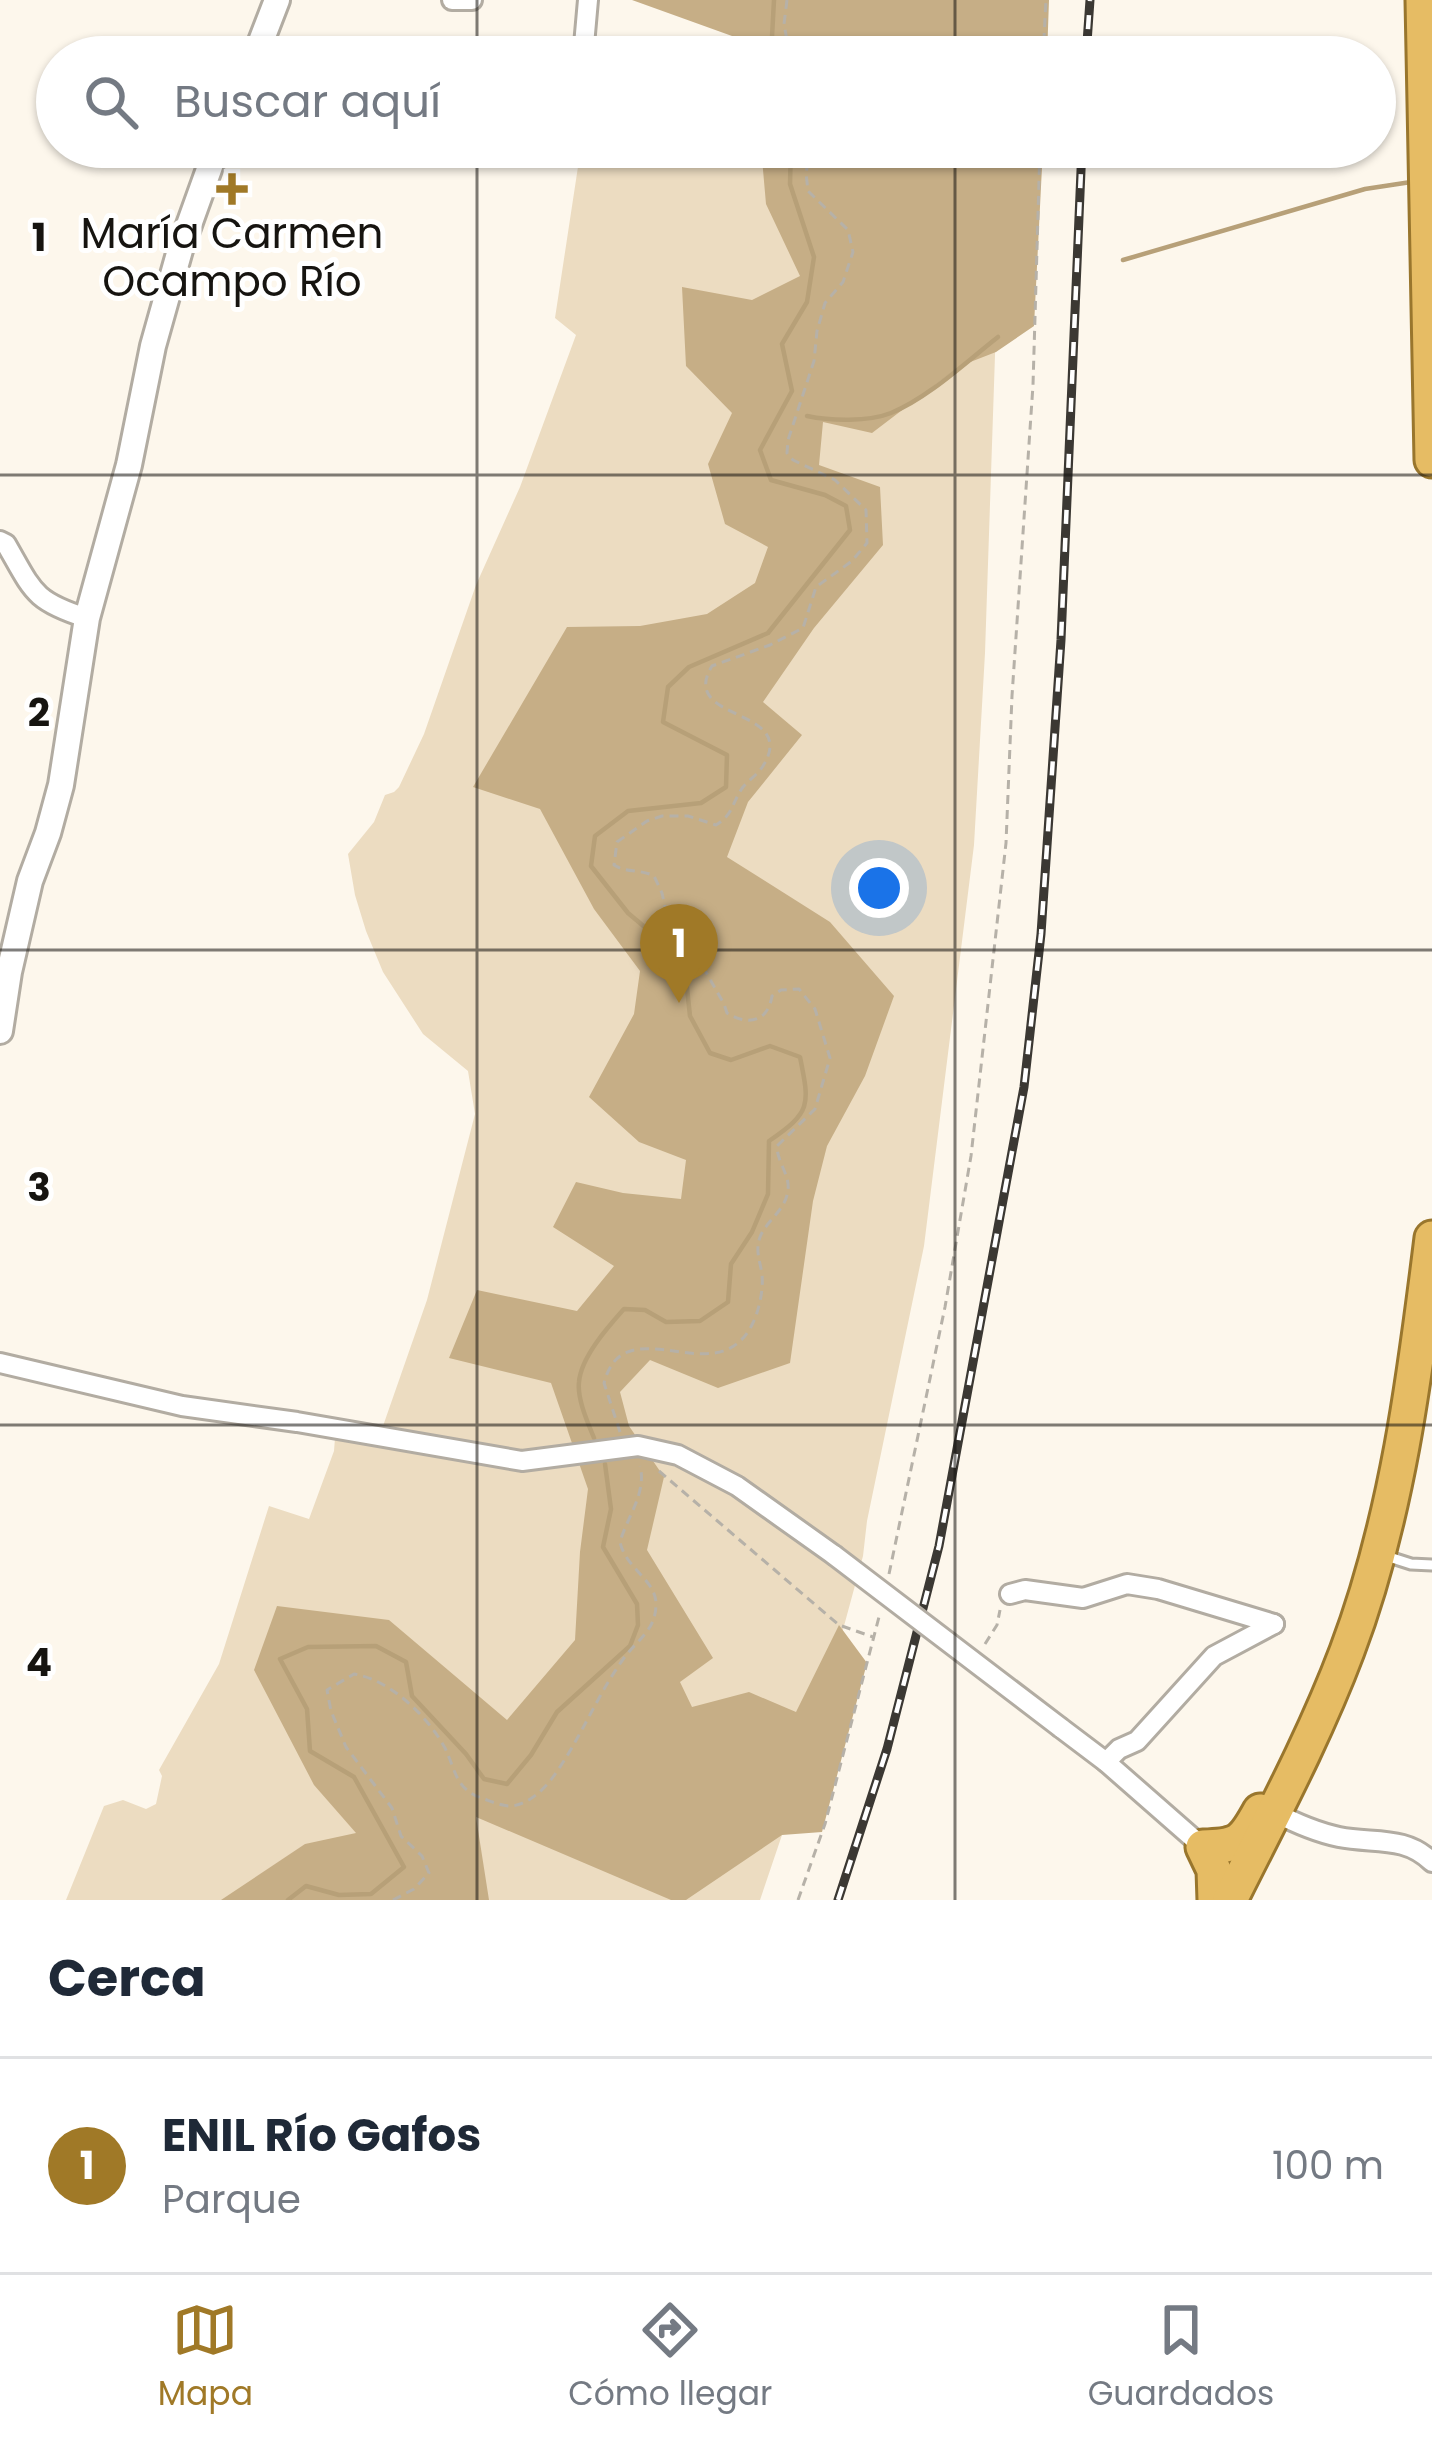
<!DOCTYPE html>
<html lang="es">
<head>
<meta charset="utf-8">
<style>
  body { margin:0; font-family:Poppins,sans-serif; background:#f2f2f3; color:#1f2937 }
  .you { position:absolute; left:879px; top:888px; width:42px; height:42px; margin:-30px; border:9px solid #fff; border-radius:50%; background:#1a73e8; box-shadow:0 0 0 18px #1a73e833 }
  .badge { display:grid; place-items:center; width:78px; height:78px; border-radius:50%; background:#a07927; color:#fff; font-size:39px; font-weight:700 }
  .pin { position:absolute; translate:-50% -99px; filter:drop-shadow(0 3px 6px #0008) }
  .pin::after { content:''; position:absolute; top:63px; width:42px; height:36px; background:inherit; clip-path:polygon(0 0,100% 0,50% 100%) }
  .list { margin:0; padding:0; list-style:none }
  h2 { display:flex; justify-content:space-between; align-items:center; height:156px; margin:0; padding:0 48px; font-size:51px }
  h2 small { font-size:39px; font-weight:400; color:#747a83 }
  .list li { display:grid; grid-template-columns:78px 1fr auto; gap:36px; align-items:center; box-sizing:border-box; height:216px; padding:0 48px; border-top:3px solid #e0e1e3 }
  .list b { display:block; font-size:45px; white-space:nowrap }
  .list p { margin:0; font-size:39px; white-space:nowrap; color:#747a83 }
  .list em { font-size:39px; font-style:normal; color:#747a83 }
  .icon { flex:none; width:66px; height:66px; fill:none; stroke:currentColor; stroke-width:2; stroke-linecap:round; stroke-linejoin:round }
  .map { position:relative; flex:none; width:1432px; height:1900px; overflow:hidden }
  .search { position:absolute; background:#fff; box-shadow:0 3px 9px #0004; left:36px; right:36px; top:36px; height:132px; display:flex; align-items:center; gap:30px; box-sizing:border-box; padding:0 42px; border-radius:66px; color:#747a83; font-size:45px }
  .sheet { height:372px; background:#fff }
  nav { display:flex; justify-content:space-around; align-items:center; box-sizing:border-box; height:168px; border-top:3px solid #e0e1e3; background:#fff; font-size:33px; color:#747a83 }
  nav a { display:grid; justify-items:center; gap:6px }
  nav .on { color:#a07927 }
  .map>svg:first-child { display:block }
  .green { fill:#ecdcc1 }
  .forest { fill:#c6ae86 }
  .lines { fill:none; stroke-linecap:round; stroke-linejoin:round }
  .stream { stroke:#b7a078; stroke-width:4.5 }
  .service-casing { stroke:#b2aca2; stroke-width:15 }
  .minor-casing { stroke:#b2aca2; stroke-width:24 }
  .tertiary-casing { stroke:#b2aca2; stroke-width:30 }
  .trunk-casing { stroke:#99762d; stroke-width:39 }
  .path { stroke:#b6b1a8; stroke-width:3; stroke-dasharray:9 6; stroke-linecap:butt }
  .service { stroke:#fff; stroke-width:9 }
  .minor { stroke:#fff; stroke-width:18 }
  .tertiary { stroke:#fff; stroke-width:24 }
  .trunk { stroke:#e6bc64; stroke-width:33 }
  .rail-casing { stroke:#3b3833; stroke-width:9 }
  .rail { stroke:#fff; stroke-width:4.5; stroke-dasharray:14; stroke-linecap:butt }
  .minor-bridge-casing { stroke:#b2aca2; stroke-width:24; stroke-linecap:butt }
  .minor-bridge { stroke:#fff; stroke-width:18 }
  .grid { fill:none; stroke:#161410; stroke-width:3; stroke-opacity:0.55 }
  .poi-dot { fill:#a07927; stroke:#fff; stroke-width:4.5 }
  .labels { text-anchor:middle; stroke-width:10; stroke-linejoin:round; paint-order:stroke }
  .poi-label { font-size:42px; fill:#161410; stroke:#fff }
  .grid-label { font-size:39px; text-anchor:middle; font-weight:bold; fill:#161410; stroke:#fff; stroke-width:10; stroke-linejoin:round; paint-order:stroke }
</style>
</head>
<body>
<div class="map">
<svg width="1432" height="1900" viewBox="0 0 1432 1900">
  <rect width="100%" height="100%" fill="#fdf7ec"/>
  <path class="green" d="M581,147H1002L985,653L974,845L924,1246L867,1521L863,1556L838,1648L782,1835L760,1900H66L104,1806L123,1800L146,1809L156,1804L162,1776L159,1770L219,1664L269,1506L309,1519L334,1451L335,1438L373,1436L383,1426L427,1300L475,1114L468,1071L423,1034L383,972L366,931L355,895L348,854L374,822L385,795L394,792L399,787L424,734L476,585L520,487L576,335L555,318Z"/>
  <g class="forest">
    <path d="M632,0H1049L1047,57H743L732,36Z"/>
    <path d="M761,147H1043L1034,326L996,352L960,366L872,433L823,422L819,465L880,487L883,545L814,628L763,702L802,735L748,802L727,857L830,922L894,996L865,1076L827,1146L813,1201L790,1363L718,1388L650,1360L620,1392L629,1426L664,1477L647,1550L713,1658L680,1682L692,1707L749,1692L796,1712L839,1625L867,1663L822,1832L782,1835L686,1900H671L476,1817L489,1900H221L305,1844L356,1833L314,1785L254,1670L277,1606L389,1620L507,1720L575,1640L580,1552L588,1489L551,1383L449,1358L477,1290L577,1311L614,1266L553,1227L576,1182L623,1193L681,1199L686,1160L639,1142L589,1097L634,1014L640,971L594,909L540,809L473,787L567,627L640,626L707,614L755,583L768,547L725,524L708,464L732,413L686,366L682,287L752,300L800,276L766,204Z"/>
  </g>
  <g class="lines">
    <g class="stream">
      <path d="M774,0L772,37L777,57"/>
      <path d="M1123,260L1365,189L1411,182"/>
      <path d="M807,416C831,421 868,422 891,413C928,398 966,362 998,337"/>
      <path d="M594,1438C588,1423 577,1399 579,1382C581,1357 608,1327 624,1309L645,1310L666,1322L700,1321L728,1302L731,1264L752,1232L768,1194L769,1141C811,1112 810,1106 800,1057L770,1046L731,1060L710,1053L690,1016L685,969L660,940L628,913L591,866L595,836L628,811L701,803L726,787L727,755L663,722L668,687L689,667L768,633L850,530L846,506L825,495L771,480L760,450L792,391L782,344L807,302L814,257L790,184L791,147"/>
      <path d="M288,1900L306,1886L339,1895L371,1894L404,1867L354,1777L310,1751L307,1709L280,1659L308,1647L376,1646L406,1662L412,1696L466,1754L484,1779L507,1784L531,1755L557,1712L630,1646L638,1625L637,1604L603,1547L611,1509L605,1464"/>
    </g>
    <defs>
      <path id="service" d="M1383,1555L1411,1564L1432,1565"/>
      <g id="minor">
        <path d="M452,0H472"/>
        <path d="M588,0L584,45L605,57"/>
        <path d="M0,541L6,544C33,591 33,601 87,618"/>
        <path d="M0,1363L182,1406L297,1422L522,1461L638,1446L678,1455L737,1486L834,1555"/>
        <path d="M1010,1594L1025,1590L1083,1598L1127,1584L1158,1589L1274,1624"/>
        <path d="M1061,1728L1106,1762L1203,1847"/>
        <path d="M1106,1762L1119,1749L1137,1741L1214,1656L1274,1624"/>
        <path d="M1274,1812C1295,1823 1315,1832 1339,1837C1373,1844 1405,1835 1432,1862"/>
      </g>
      <g id="tertiary">
        <path d="M255,57L277,0"/>
        <path d="M0,1031L9,972L30,881L48,833L61,785L87,618L129,465L153,346L180,250L217,147"/>
      </g>
      <g id="trunk">
        <path d="M1423,0L1432,460"/>
        <path d="M1215,1900L1214,1870L1203,1847C1239,1846 1243,1842 1260,1811"/>
        <path d="M1230,1900C1271,1818 1315,1736 1347,1651C1397,1519 1415,1376 1432,1238"/>
      </g>
    </defs>
    <use href="#service" class="service-casing"/>
    <use href="#minor" class="minor-casing"/>
    <use href="#tertiary" class="tertiary-casing"/>
    <use href="#trunk" class="trunk-casing"/>
    <g class="path">
      <path d="M787,0L784,24L790,57"/>
      <path d="M1043,57L1046,0"/>
      <path d="M620,1432L604,1383C622,1313 699,1378 739,1342C756,1328 764,1295 762,1274C760,1261 755,1250 760,1237C766,1221 786,1210 788,1190C790,1175 777,1162 777,1146L815,1109L830,1058L815,1009L799,989L781,990L772,996C768,1022 748,1026 727,1013L724,1004L695,953L670,929L662,893L654,876C641,869 626,873 614,865L617,842L647,821L662,816H688L716,825C734,814 732,802 743,787C749,780 758,774 763,766C800,706 677,723 712,666L770,645L803,628L816,587L852,561L867,543L866,510L835,480L793,460L787,453L788,440L814,361L817,331L825,303L843,282L853,252L848,230L808,191L806,173L811,147"/>
      <path d="M659,1471L839,1625L873,1637"/>
      <path d="M889,1574L945,1307L971,1156L1006,843L1012,696L1033,385L1040,147"/>
      <path d="M985,1644L997,1625L1000,1610"/>
      <path d="M393,1900L414,1889L429,1873L422,1856L401,1836L392,1808L346,1747L331,1711L327,1690L354,1674C391,1680 428,1717 445,1748C456,1771 455,1788 481,1798C490,1801 499,1805 508,1806C525,1807 543,1791 553,1777C580,1740 597,1695 624,1658C638,1639 656,1630 656,1604C656,1580 626,1569 620,1542C627,1517 647,1493 640,1466"/>
      <path d="M798,1900L825,1824L880,1613"/>
    </g>
    <use href="#service" class="service"/>
    <use href="#minor" class="minor"/>
    <use href="#tertiary" class="tertiary"/>
    <use href="#trunk" class="trunk"/>
    <defs>
      <g id="rail">
        <path d="M1086,57L1090,0"/>
        <path d="M838,1900L887,1749L939,1546L1024,1087L1041,934L1061,640L1082,147"/>
      </g>
    </defs>
    <use href="#rail" class="rail-casing"/>
    <use href="#rail" class="rail"/>
    <defs>
      <path id="minor-bridge" d="M834,1555L1061,1728"/>
    </defs>
    <use href="#minor-bridge" class="minor-bridge-casing"/>
    <use href="#minor-bridge" class="minor-bridge"/>
  </g>
  <path class="grid" d="M477,0V57M955,0V57M477,147V1900M955,147V1900M0,475H1432M0,950H1432M0,1425H1432"/>
  <path class="poi-dot" d="M226 171h12v12h12v12h-12v12h-12v-12h-12v-12h12z"/>
  <g class="labels">
    <g class="poi-label">
      <text x="232" y="248">María Carmen<tspan x="232" dy="48">Ocampo Río</tspan></text>
    </g>
  </g>
  <g class="grid-label">
    <text x="39" y="251">1</text>
    <text x="39" y="726">2</text>
    <text x="39" y="1201">3</text>
    <text x="39" y="1676">4</text>
  </g>
</svg>
<div class="you"></div>
<div class="pin badge" style="left:679px;top:1003px">1</div>
<div class="search"><svg class="icon" aria-label="search" viewBox="0 0 24 24"><circle cx="10" cy="10" r="6"/><path d="M15 15l6 6"/></svg>Buscar aquí</div>
</div>
<section class="sheet">
<h2>Cerca<small></small></h2>
<ul class="list">
<li><span class="badge">1</span><div><b>ENIL Río Gafos</b><p>Parque</p></div><em>100 m</em></li>
</ul>
</section>
<nav>
<a class="on"><svg class="icon" aria-label="map" viewBox="0 0 24 24"><path d="M3 6l6-2 6 2 6-2v14l-6 2-6-2-6 2zM9 4v14M15 6v14"/></svg>Mapa</a>
<a><svg class="icon" aria-label="directions" viewBox="0 0 24 24"><path d="M12 3l9 9-9 9-9-9zM9 14v-3h6M13 9l2 2-2 2"/></svg>Cómo llegar</a>
<a><svg class="icon" aria-label="saved" viewBox="0 0 24 24"><path d="M7 4h10v16l-5-4-5 4z"/></svg>Guardados</a>
</nav>
</body>
</html>
